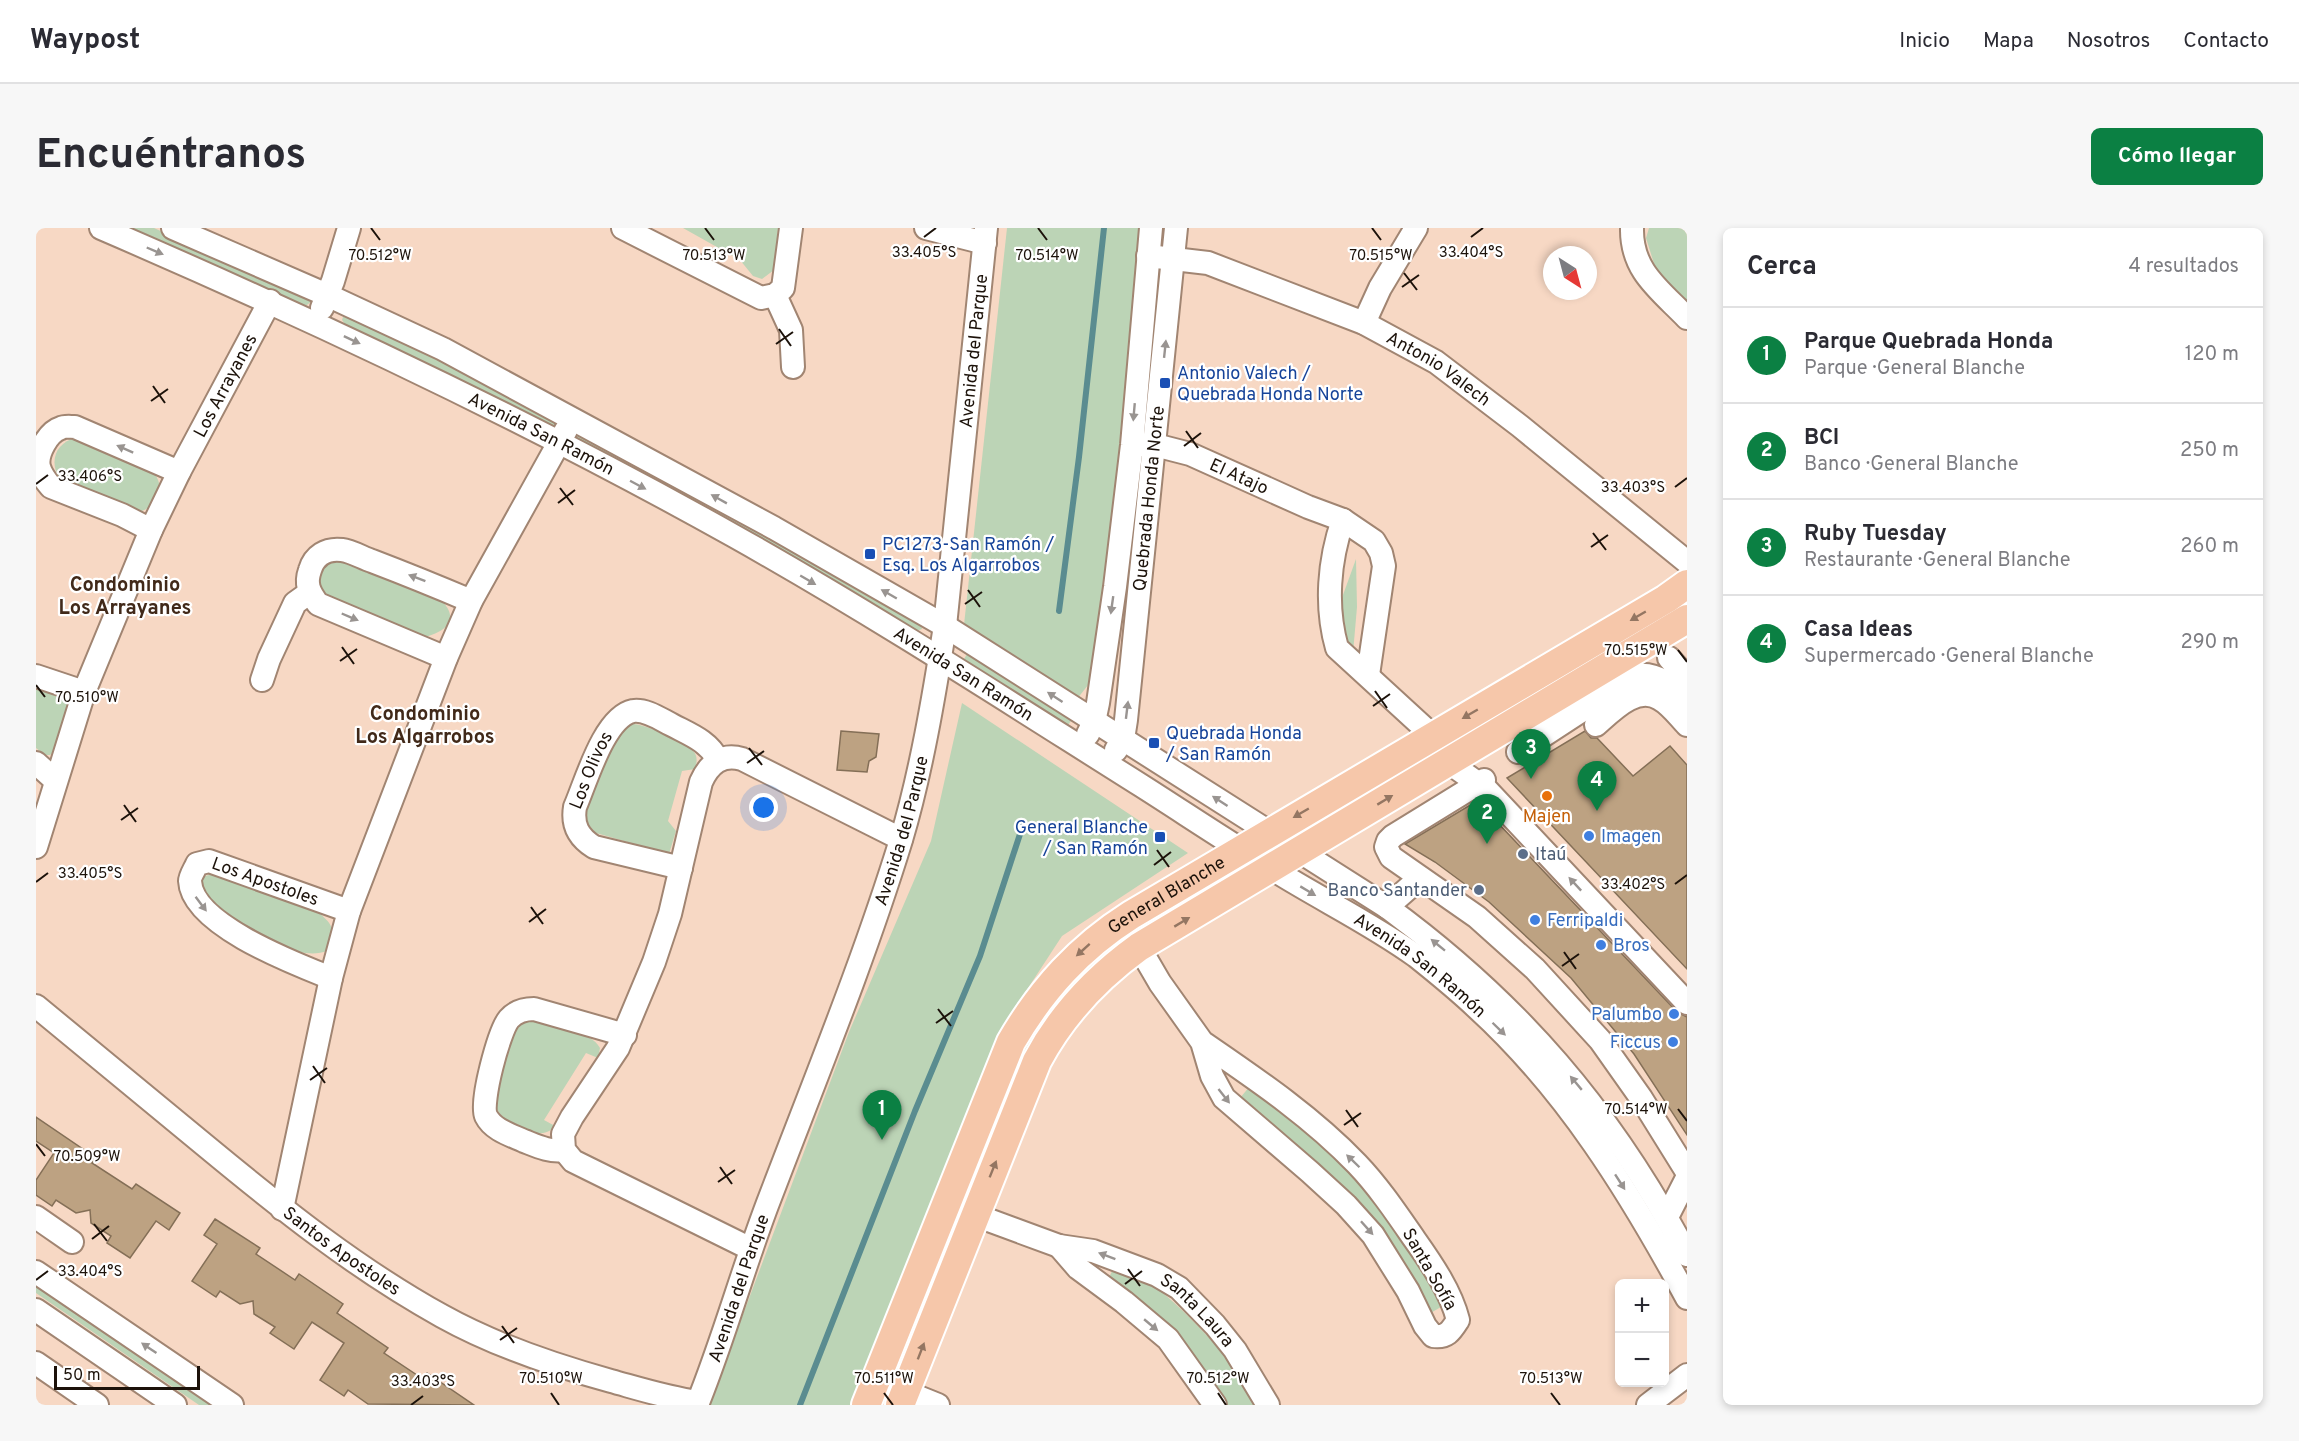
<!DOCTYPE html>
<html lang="es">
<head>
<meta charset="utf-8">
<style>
  body { margin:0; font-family:Overpass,sans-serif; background:#f7f7f7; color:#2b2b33 }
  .controls { position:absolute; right:18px; bottom:18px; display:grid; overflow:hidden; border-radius:9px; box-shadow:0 3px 9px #0003 }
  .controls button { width:54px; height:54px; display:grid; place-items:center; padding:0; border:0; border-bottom:2px solid #e1e1e2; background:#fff; color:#2b2b33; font:30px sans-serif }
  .compass { position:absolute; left:1507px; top:18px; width:54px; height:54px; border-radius:50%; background:#fff; box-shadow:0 3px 9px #0003; rotate:144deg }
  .scale { position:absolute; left:18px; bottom:15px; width:146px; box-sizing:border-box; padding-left:6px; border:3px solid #1c120a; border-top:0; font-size:16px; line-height:21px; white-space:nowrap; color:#1c120a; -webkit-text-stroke:4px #fff; paint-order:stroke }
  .you { position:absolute; left:728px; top:580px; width:21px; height:21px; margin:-15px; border:4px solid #fff; border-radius:50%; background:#1a73e8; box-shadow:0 0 0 9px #1a73e833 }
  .badge { display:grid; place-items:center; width:39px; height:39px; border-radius:50%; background:#0b8043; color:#fff; font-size:20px; font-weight:700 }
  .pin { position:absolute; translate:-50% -50px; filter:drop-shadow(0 2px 3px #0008) }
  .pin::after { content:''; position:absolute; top:32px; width:21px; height:18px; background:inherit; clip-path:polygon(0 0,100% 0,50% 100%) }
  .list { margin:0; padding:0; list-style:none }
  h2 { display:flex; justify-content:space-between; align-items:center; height:78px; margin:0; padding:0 24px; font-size:26px }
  h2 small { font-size:20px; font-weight:400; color:#7c7c81 }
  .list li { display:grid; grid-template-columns:39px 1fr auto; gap:18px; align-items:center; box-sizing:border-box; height:96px; padding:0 24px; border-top:2px solid #e1e1e2 }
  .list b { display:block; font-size:22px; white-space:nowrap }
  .list p { margin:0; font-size:20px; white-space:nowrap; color:#7c7c81 }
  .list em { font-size:20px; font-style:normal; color:#7c7c81 }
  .map { position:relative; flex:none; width:1651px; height:1177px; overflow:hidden; border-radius:9px }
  header { display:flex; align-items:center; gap:36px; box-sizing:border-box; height:84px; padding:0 30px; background:#fff; border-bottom:2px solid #e1e1e2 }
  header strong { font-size:28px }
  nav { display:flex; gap:33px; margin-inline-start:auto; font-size:21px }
  .intro { display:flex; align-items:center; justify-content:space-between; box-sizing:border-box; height:144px; padding:0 36px }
  h1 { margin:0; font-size:42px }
  .button { padding:15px 27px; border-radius:9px; background:#0b8043; color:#fff; font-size:21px; font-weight:700 }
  main { display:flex; gap:36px; padding:0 36px }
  aside { flex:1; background:#fff; border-radius:9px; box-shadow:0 3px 9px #0003 }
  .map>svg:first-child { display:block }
  .green { fill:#bcd4b6 }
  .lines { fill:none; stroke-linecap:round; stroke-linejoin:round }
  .stream { stroke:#5a8c90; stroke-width:6 }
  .building { fill:#bda282; stroke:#846f57; stroke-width:1.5 }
  .minor-casing { stroke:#a18572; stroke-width:26 }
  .major-casing { stroke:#fff; stroke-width:32 }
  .minor { stroke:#fff; stroke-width:22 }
  .major { stroke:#f6c7aa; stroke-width:28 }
  .oneway { fill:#999491 }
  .oneway2 { fill:#947662 }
  .ticks { fill:none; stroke:#1c120a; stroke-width:2 }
  .transit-dot { fill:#1a4fb4; stroke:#fff; stroke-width:2 }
  .food-dot { fill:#e8710a; stroke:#fff; stroke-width:2 }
  .shop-dot { fill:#3f7fe0; stroke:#fff; stroke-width:2 }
  .service-dot { fill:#5c6f8a; stroke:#fff; stroke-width:2 }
  .labels { text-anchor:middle; stroke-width:4.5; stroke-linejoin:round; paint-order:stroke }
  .street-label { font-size:18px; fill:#1c120a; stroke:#fff }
  .transit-label { font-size:18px; fill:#164399; stroke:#fff; text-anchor:start }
  .food-label { font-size:18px; fill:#c56008; stroke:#fff }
  .shop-label { font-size:18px; fill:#366cbe; stroke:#fff; text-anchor:start }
  .service-label { font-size:18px; fill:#4e5e75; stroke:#fff; text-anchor:start }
  .neighbourhood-label { font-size:20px; font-weight:bold; fill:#412919; stroke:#fff }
  .ticks-label { font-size:15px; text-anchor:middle; fill:#1c120a; stroke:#fff; stroke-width:4.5; stroke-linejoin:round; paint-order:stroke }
</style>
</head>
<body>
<header>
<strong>Waypost</strong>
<nav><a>Inicio</a><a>Mapa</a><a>Nosotros</a><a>Contacto</a></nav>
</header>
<div class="intro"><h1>Encuéntranos</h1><a class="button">Cómo llegar</a></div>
<main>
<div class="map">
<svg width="1651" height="1177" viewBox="0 0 1651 1177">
  <rect width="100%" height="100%" fill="#f7d8c4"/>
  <g class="green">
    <path d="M93,0H118L273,71L275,74L268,79Z"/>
    <path d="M647,0H742L738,42L726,51L717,48L704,32Z"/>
    <path d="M971,0H1104L1088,197L1060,447L1041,471L927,406Z"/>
    <path d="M1613,0H1651V73L1620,42L1610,10Z"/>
    <path d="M307,89H313L397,128L522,193L520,198H515L309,96L306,92Z"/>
    <path d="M541,204H545L884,395L886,401L880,403L541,211L539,207Z"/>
    <path d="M40,210L118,245C131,261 120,282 100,284L23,250C13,233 20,214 40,210Z"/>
    <path d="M302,327L407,374C424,393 408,404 389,409L284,368L281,344L291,332Z"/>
    <path d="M1320,331L1321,379L1317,425L1308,417L1303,378Z"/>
    <path d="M931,426L938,428L1033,489L1035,493L1032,497L1028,496L933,438L928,431Z"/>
    <path d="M0,456L32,469L35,477L20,522L14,527H9L0,520Z"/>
    <path d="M926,475L1152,625L1026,708L962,806L814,1177H673L813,804L895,613Z"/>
    <path d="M596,496C607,495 650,514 657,523C662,528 661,534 659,541L646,543L632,593L640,603L633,626L560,605L550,594L549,582L580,510Z"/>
    <path d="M1208,636L1206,641L1071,727L1037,757L1011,793L933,966L929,965L991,808L1013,773L1064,721Z"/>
    <path d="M177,646L283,685C300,699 298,703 291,723C265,733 223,710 201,695C187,686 174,673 162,662L165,649Z"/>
    <path d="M495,791C513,797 556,803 564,820L562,830L550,825L508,892L519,898C504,917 464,896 459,876C463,858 468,814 479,801C483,795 488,793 495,791Z"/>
    <path d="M1214,858L1271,897L1355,986L1412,1075L1391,1087L1340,1002L1282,936L1204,870Z"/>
    <path d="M911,1001L918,1003L862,1148L857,1141Z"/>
    <path d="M1077,1041C1082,1042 1090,1042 1095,1044C1130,1057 1207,1143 1225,1177H1187L1070,1056Z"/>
    <path d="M0,1052L184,1177H163L0,1065Z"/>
  </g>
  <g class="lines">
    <g class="stream">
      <path d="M1023,383L1043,229L1068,0"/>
      <path d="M764,1177L879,883L944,728L987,597"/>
    </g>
  </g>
  <g class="building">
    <path d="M805,503L843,506L840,529L833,533L831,544L801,542Z"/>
    <path d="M1549,503L1555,510H1561L1597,548L1634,518L1651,537V741L1471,550Z"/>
    <path d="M1441,573L1641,784L1651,789V907L1598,826L1535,750L1453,674L1399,634L1369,616Z"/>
    <path d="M0,889L60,930L56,935L96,961L100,956L144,985L133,1002L120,993L94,1030L71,1015L75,1008L55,995L54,982L40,985L20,972L16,978L0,967V952L18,925L0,913Z"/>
    <path d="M179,991L224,1020L220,1026L259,1052L263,1046L307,1076L301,1085L352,1120L348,1125L387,1151L391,1145L438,1177L332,1176L312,1162L308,1168L284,1152L308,1115L276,1094L258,1121L234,1105L239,1099L218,1086L217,1073L204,1076L184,1063L180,1069L156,1053L181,1016L168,1007Z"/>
  </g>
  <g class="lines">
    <defs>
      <g id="minor">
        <path id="s1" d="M65,0C281,93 493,193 698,308C837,386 971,473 1106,558C1150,586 1193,615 1238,642C1284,671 1336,696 1380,728C1400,744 1421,761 1440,779C1530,861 1593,963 1651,1070"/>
        <path d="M137,0L291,67L407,121L738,300L909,398L1351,679C1482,775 1575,883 1651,1027"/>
        <path d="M587,0L725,70L739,67L747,60L755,0"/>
        <path d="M890,0L949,15"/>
        <path d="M1596,0C1595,43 1624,62 1651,90"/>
        <path id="s2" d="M1112,28L1172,35L1328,95L1400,134L1484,198L1651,334"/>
        <path d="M739,67L755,102L757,139"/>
        <path d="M286,80L297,53L313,0"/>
        <path d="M1328,95L1344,60L1380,0"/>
        <path id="s3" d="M1105,217H1119L1154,226L1272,279L1307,292L1338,313L1345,325L1348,338L1332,447"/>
        <path d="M1307,292C1293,332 1289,378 1301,420L1397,508"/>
        <path d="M115,302L86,287L15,259C10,253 5,247 3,239C0,226 12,204 25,200C29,198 34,199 39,199L143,244"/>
        <path d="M410,430L282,376C273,364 269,356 274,342C278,328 290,320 306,322C315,323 327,330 336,333C370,346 402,359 435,373"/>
        <path d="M1633,430L1651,450"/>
        <path d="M0,448L48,464"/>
        <path d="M226,452L233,431L259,375L273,365"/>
        <path d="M1560,497C1576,483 1601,456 1624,471C1635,477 1643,489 1651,497"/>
        <path d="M1052,506L1058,494L1062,475L1079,359L1096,217L1115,0"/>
        <path id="s4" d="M1080,522L1087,511L1090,492L1140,0"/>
        <path d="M1482,524L1600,447C1624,444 1636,459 1651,476"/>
        <path d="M1412,534L1450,561L1651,775"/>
        <path d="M0,535L19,552"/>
        <path d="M1448,552L1357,608L1352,613L1350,619L1355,629L1441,689L1499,741L1564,812L1605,870L1651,944"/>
        <path id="s5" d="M0,619L48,464L115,302L143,244L234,73"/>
        <path id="s6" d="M645,640L558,619C542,609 536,597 539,579C550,554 568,489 597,483C610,481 624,491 636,497C655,507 672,513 682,532"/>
        <path d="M1351,679L1384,650"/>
        <path d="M1103,719L1124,755L1166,814L1176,848L1188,870L1274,944L1310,977L1337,1007L1372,1063L1389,1098L1397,1108C1411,1110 1415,1103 1422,1092C1415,1064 1396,1036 1379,1012C1361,986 1343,959 1321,936C1275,888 1220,851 1166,814"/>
        <path id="s7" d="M295,750C260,736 156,697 154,653C154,648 159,641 161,636L173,633L313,683"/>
        <path id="s8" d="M0,778C57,825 114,872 171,919C246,981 321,1041 406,1088C458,1117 517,1137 575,1153C604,1161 632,1170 662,1174"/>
        <path d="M528,922C513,924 501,918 488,913C475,907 457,902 450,888C444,874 463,803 473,791C480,783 489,781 498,781L589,807"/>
        <path id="s9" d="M909,976L1023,1018L1057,1023L1121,1047L1143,1060L1179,1097L1199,1122L1232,1177"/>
        <path d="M246,981L295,750L313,683L410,430L435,373L530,202"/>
        <path d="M0,989L36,1014"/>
        <path d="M1631,989L1651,950"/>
        <path d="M1023,1018L1042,1040L1088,1074L1132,1111L1179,1177"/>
        <path d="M715,1021L537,933L528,922L527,906L536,889L582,820L618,734L634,686L665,554C673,536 686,525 706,531L865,611"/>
        <path d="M0,1044L196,1177"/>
        <path d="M0,1082L139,1177"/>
        <path d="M0,1135L61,1177"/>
        <path d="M840,1152L902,1177"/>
        <path id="s10" d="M661,1177C689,1108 708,1036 735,967C780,849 828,732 865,612C885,545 898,468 909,398L950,0"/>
        <path d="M1612,1177L1651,1147"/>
      </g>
      <g id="major">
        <path id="s11" d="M830,1177L975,814C1006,761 1043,720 1095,687L1630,371L1651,356"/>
        <path d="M864,1177L1001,833C1026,786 1060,750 1103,719L1651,391"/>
      </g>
    </defs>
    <use href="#minor" class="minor-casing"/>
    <use href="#major" class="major-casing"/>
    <use href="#minor" class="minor"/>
    <use href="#major" class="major"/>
  </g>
  <defs><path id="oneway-solid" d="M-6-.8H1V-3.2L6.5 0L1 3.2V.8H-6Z" transform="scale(1.5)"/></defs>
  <g class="oneway">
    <use href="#oneway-solid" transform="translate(119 23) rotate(23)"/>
    <use href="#oneway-solid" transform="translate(316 112) rotate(25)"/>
    <use href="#oneway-solid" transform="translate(1129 121) rotate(-84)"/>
    <use href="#oneway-solid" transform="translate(1098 184) rotate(95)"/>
    <use href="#oneway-solid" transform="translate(89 221) rotate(-156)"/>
    <use href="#oneway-solid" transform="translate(602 257) rotate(28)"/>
    <use href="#oneway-solid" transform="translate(683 271) rotate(-151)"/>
    <use href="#oneway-solid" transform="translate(381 350) rotate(-159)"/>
    <use href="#oneway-solid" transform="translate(772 352) rotate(30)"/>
    <use href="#oneway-solid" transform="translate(853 366) rotate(-150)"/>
    <use href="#oneway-solid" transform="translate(1076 377) rotate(98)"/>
    <use href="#oneway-solid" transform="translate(314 389) rotate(23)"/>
    <use href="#oneway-solid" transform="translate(1019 469) rotate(-147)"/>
    <use href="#oneway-solid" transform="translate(1091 482) rotate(-83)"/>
    <use href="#oneway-solid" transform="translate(1184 573) rotate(-147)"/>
    <use href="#oneway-solid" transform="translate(1539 656) rotate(-133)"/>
    <use href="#oneway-solid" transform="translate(1272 663) rotate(31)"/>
    <use href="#oneway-solid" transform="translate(165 676) rotate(53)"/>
    <use href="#oneway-solid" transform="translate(1402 717) rotate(-141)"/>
    <use href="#oneway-solid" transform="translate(1463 801) rotate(44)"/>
    <use href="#oneway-solid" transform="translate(1540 855) rotate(-130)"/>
    <use href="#oneway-solid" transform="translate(1188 868) rotate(52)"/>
    <use href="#oneway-solid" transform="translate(1317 933) rotate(-136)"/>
    <use href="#oneway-solid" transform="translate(1584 954) rotate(57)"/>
    <use href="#oneway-solid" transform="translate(1331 1000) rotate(48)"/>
    <use href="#oneway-solid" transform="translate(1071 1028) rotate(-159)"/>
    <use href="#oneway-solid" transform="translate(1115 1097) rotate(40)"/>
    <use href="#oneway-solid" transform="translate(113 1120) rotate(-146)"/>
  </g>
  <g class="oneway2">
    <use href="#oneway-solid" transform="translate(1602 388) rotate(150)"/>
    <use href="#oneway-solid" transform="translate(1434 486) rotate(150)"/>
    <use href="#oneway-solid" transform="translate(1349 572) rotate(-31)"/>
    <use href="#oneway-solid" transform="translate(1265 585) rotate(150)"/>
    <use href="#oneway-solid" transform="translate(1146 694) rotate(-31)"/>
    <use href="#oneway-solid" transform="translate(1047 722) rotate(138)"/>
    <use href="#oneway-solid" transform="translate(957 941) rotate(-68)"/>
    <use href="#oneway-solid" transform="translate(885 1123) rotate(-69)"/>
  </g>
  <path class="ticks" d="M335,0L344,12M669,0L678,12M1002,0L1011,12M1336,0L1345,12M888,9L900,0M1435,9L1447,0M1368,45L1381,62M1366,59L1383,47M743,101L755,118M740,116L757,104M117,158L129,175M115,173L132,161M1150,203L1162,220M1148,218L1165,205M0,256L12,247M1639,259L1651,250M524,260L537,277M522,275L539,262M1557,305L1570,322M1555,319L1572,307M932,362L944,379M929,376L946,364M306,419L318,436M1642,422L1651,434M304,433L321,421M0,457L9,469M1339,463L1351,480M1337,478L1354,466M713,520L726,537M711,535L728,523M88,577L100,594M85,592L102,580M1121,622L1133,639M1118,637L1135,624M0,654L12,645M1639,656L1651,647M495,679L507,696M493,694L510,681M1528,724L1540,741M1526,738L1543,726M902,781L915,798M900,795L917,783M277,838L289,855M274,852L291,840M1642,881L1651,893M1310,882L1322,899M1308,897L1325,885M0,916L9,928M684,939L696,956M682,954L699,942M58,996L71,1013M56,1011L73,998M1092,1041L1104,1058M0,1052L12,1043M1089,1056L1106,1043M466,1098L478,1115M464,1112L481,1100M515,1165L523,1177M848,1165L857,1177M1182,1165L1190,1177M1515,1165L1524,1177M375,1177L387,1168"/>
  <g class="transit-dot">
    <rect x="1123" y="149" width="12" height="12" rx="3"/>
    <rect x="828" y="320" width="12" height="12" rx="3"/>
    <rect x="1112" y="509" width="12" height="12" rx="3"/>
    <rect x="1118" y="603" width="12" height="12" rx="3"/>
  </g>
  <circle class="food-dot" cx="1511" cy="568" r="6"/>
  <g class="shop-dot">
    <circle cx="1553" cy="608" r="6"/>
    <circle cx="1499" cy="692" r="6"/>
    <circle cx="1565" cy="717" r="6"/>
    <circle cx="1638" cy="786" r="6"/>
    <circle cx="1637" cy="814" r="6"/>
  </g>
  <g class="service-dot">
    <circle cx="1487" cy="626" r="6"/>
    <circle cx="1443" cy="662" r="6"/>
  </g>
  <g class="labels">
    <g class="street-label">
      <text dy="6" stroke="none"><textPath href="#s10" startOffset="1096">Avenida del Parque</textPath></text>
      <text dy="6" stroke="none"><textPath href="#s2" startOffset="315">Antonio Valech</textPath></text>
      <text dy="6" stroke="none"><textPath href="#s5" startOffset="500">Los Arrayanes</textPath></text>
      <text dy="6" stroke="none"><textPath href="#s1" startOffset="486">Avenida San Ramón</textPath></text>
      <text dy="6" stroke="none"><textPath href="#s3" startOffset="104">El Atajo</textPath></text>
      <text dy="6" stroke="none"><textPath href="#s4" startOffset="255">Quebrada Honda Norte</textPath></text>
      <text dy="6" stroke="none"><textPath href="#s1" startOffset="972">Avenida San Ramón</textPath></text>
      <text dy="6" stroke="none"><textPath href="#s6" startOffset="177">Los Olivos</textPath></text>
      <text dy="6" stroke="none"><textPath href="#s10" startOffset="610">Avenida del Parque</textPath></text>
      <text dy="6" stroke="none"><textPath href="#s7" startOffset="268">Los Apostoles</textPath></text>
      <text dy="6" stroke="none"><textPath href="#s11" startOffset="608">General Blanche</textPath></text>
      <text dy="6" stroke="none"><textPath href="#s1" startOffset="1514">Avenida San Ramón</textPath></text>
      <text dy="6" stroke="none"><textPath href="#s8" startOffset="392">Santos Apostoles</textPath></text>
      <text transform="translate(1394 1041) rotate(60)" y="6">Santa Sofía</text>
      <text dy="6" stroke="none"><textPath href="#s10" startOffset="124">Avenida del Parque</textPath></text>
      <text dy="6" stroke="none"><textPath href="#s9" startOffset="278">Santa Laura</textPath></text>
    </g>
    <g class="transit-label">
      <text x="1141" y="151">Antonio Valech /<tspan x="1141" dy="21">Quebrada Honda Norte</tspan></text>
      <text x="846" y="322">PC1273-San Ramón /<tspan x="846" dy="21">Esq. Los Algarrobos</tspan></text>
      <text x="1130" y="511">Quebrada Honda<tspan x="1130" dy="21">/ San Ramón</tspan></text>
      <text x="1112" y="605" text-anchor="end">General Blanche<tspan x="1112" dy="21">/ San Ramón</tspan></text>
    </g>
    <g class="food-label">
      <text x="1511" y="594">Majen</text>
    </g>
    <g class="shop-label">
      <text x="1565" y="614">Imagen</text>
      <text x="1511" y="698">Ferripaldi</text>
      <text x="1577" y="723">Bros</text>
      <text x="1626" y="792" text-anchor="end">Palumbo</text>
      <text x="1625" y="820" text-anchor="end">Ficcus</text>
    </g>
    <g class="service-label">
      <text x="1499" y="632">Itaú</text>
      <text x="1431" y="668" text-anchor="end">Banco Santander</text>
    </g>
    <g class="neighbourhood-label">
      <text x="89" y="363">Condominio<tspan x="89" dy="23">Los Arrayanes</tspan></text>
      <text x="389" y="492">Condominio<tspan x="389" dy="23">Los Algarrobos</tspan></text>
    </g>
  </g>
  <g class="ticks-label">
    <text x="888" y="29">33.405°S</text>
    <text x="1435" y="29">33.404°S</text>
    <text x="344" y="32">70.512°W</text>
    <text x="678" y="32">70.513°W</text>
    <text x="1011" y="32">70.514°W</text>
    <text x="1345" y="32">70.515°W</text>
    <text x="54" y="253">33.406°S</text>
    <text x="1597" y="264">33.403°S</text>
    <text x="1600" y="427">70.515°W</text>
    <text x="51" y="474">70.510°W</text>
    <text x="54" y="650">33.405°S</text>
    <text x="1597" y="661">33.402°S</text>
    <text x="1600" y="886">70.514°W</text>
    <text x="51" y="933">70.509°W</text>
    <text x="54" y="1048">33.404°S</text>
    <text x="515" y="1155">70.510°W</text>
    <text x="848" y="1155">70.511°W</text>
    <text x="1182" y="1155">70.512°W</text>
    <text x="1515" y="1155">70.513°W</text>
    <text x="387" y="1158">33.403°S</text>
  </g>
</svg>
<div class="controls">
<button>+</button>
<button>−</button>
</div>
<svg class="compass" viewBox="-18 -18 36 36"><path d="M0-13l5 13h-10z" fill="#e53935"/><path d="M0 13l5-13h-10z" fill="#7c7c81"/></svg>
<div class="scale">50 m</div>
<div class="you"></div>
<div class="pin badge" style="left:846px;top:912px">1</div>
<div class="pin badge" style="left:1451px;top:616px">2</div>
<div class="pin badge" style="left:1495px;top:551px">3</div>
<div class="pin badge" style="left:1561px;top:583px">4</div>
</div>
<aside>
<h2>Cerca<small>4 resultados</small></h2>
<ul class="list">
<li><span class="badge">1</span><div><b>Parque Quebrada Honda</b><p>Parque · General Blanche</p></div><em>120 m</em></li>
<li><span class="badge">2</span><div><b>BCI</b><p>Banco · General Blanche</p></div><em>250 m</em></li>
<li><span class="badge">3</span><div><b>Ruby Tuesday</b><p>Restaurante · General Blanche</p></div><em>260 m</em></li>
<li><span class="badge">4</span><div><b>Casa Ideas</b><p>Supermercado · General Blanche</p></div><em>290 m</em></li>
</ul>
</aside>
</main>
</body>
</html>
